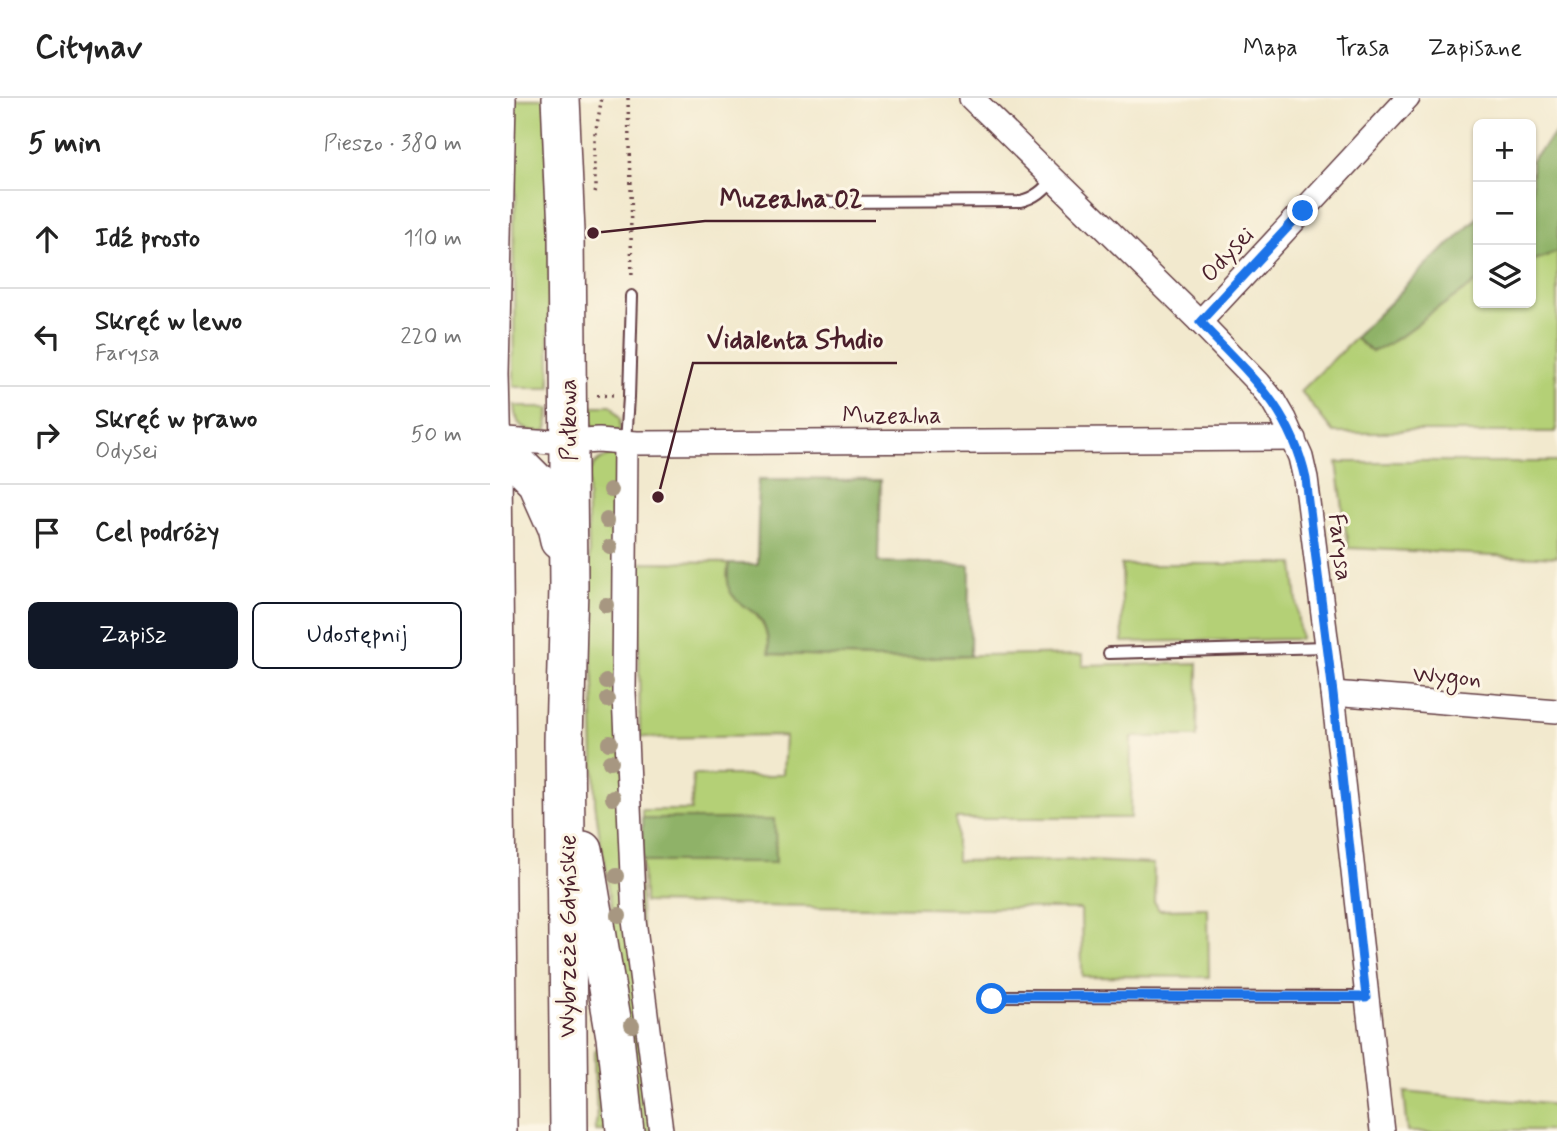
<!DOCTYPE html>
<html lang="pl">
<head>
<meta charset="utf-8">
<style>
  body { margin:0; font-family:Mynerve,sans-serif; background:#f6f6f6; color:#222 }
  .controls { position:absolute; right:21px; top:21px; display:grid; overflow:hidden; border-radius:10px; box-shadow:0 2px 5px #0004 }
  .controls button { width:63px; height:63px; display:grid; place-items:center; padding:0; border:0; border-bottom:2px solid #e0e0e0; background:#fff; color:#222; font:35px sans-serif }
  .stop { position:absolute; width:21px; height:21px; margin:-16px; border:5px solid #1a73e8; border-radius:50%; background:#fff }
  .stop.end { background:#1a73e8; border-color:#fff; box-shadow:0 2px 7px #0008 }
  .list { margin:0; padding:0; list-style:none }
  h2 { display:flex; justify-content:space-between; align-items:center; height:91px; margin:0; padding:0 28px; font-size:30px }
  h2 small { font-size:23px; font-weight:400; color:#767676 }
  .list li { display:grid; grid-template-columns:46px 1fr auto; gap:21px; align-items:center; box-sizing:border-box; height:98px; padding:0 28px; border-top:2px solid #e0e0e0 }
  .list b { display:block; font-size:26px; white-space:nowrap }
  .list p { margin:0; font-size:23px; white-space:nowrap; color:#767676 }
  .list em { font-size:23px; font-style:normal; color:#767676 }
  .actions { display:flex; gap:14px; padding:21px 28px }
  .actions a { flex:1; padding:16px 0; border:2px solid #111827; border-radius:10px; text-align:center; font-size:24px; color:#111827 }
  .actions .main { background:#111827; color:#fff }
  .icon { flex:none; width:38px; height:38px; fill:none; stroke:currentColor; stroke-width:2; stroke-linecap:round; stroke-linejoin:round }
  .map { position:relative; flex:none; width:1067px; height:1033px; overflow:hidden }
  header { display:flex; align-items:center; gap:42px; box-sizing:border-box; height:98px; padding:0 35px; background:#fff; border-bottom:2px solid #e0e0e0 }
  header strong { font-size:33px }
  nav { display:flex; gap:38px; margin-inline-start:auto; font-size:24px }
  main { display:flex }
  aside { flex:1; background:#fff }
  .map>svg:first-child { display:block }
  .green { fill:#b4d076; stroke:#7f7850; stroke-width:2 }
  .forest { fill:#8fb267; stroke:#6c6849; stroke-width:2 }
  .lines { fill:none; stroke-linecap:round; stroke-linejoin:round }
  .service-casing { stroke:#633d43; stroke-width:14 }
  .minor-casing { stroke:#633d43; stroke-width:26 }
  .trunk-casing { stroke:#633d43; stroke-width:40 }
  .path { stroke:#633d43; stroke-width:3.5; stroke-dasharray:2 5; stroke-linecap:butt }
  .service { stroke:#fff; stroke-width:10 }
  .minor { stroke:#fff; stroke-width:23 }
  .trunk { stroke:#fff; stroke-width:37 }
  .tree { fill:#a79781 }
  .route { stroke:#1a73e8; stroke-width:9 }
  .labels { text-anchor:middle; stroke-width:6; stroke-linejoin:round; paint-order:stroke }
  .street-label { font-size:24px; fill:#4a1f2b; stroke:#fcf5e5 }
  .leader { fill:none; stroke:#4a1f2b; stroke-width:2.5 }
  .callout-dot { fill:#4a1f2b; stroke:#fcf5e5; stroke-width:2.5 }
  .callout-label { font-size:26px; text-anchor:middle; font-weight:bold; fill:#4a1f2b; stroke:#fcf5e5; stroke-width:6; stroke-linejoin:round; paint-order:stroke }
</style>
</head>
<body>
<header>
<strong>Citynav</strong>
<nav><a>Mapa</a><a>Trasa</a><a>Zapisane</a></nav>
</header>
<main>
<aside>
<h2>5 min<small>Pieszo · 380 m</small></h2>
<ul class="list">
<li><svg class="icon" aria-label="ahead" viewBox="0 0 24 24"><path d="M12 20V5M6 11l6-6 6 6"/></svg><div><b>Idź prosto</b></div><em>110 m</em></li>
<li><svg class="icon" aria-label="left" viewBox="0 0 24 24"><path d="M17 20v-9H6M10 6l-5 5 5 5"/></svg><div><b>Skręć w lewo</b><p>Farysa</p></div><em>220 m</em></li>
<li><svg class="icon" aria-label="right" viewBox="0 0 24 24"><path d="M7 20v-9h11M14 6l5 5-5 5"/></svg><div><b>Skręć w prawo</b><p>Odysei</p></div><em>50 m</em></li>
<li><svg class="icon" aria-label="arrive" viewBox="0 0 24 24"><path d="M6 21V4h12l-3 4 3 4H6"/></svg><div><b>Cel podróży</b></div></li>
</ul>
<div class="actions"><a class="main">Zapisz</a><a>Udostępnij</a></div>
</aside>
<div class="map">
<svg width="1067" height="1033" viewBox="0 0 1067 1033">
  <rect width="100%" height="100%" fill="#fcf5e5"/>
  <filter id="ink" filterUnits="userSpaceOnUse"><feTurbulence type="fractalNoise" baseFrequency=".0143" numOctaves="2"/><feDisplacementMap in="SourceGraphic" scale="14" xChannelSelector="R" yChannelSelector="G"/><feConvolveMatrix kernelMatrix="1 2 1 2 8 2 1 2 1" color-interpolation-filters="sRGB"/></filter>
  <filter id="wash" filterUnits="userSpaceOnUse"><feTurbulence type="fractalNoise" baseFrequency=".00686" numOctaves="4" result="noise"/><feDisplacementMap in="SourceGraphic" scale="28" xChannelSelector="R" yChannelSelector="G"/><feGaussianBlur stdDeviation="1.57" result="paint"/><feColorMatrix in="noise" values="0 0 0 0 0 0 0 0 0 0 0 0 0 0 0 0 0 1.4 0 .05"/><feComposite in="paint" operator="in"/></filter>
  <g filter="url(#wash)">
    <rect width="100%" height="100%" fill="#f2e9ce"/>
    <g class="green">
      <path d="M23,0H57L60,288H26Z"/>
      <path d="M1067,154V334H843L811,293L865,240L882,254L911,238L988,183V205H1041V163Z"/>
      <path d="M26,308H60L59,330C41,334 27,330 26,308Z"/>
      <path d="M98,308H120L129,322V334C107,333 98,334 98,308Z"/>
      <path d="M128,356L161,1033H149L105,704L97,381C99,365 113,357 128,356Z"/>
      <path d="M847,364H1067V460L858,450Z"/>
      <path d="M148,464L238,465C229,504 261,500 274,529C278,538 278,547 279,557L388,560L593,556V568L707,565L706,639H642L641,720H466V764L575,762L665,766L664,802L669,811L718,810L719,879L592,878L591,811H486L153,805L152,764L284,721H152V713H200L203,677H295L297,638L150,640Z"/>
      <path d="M631,466H803L811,541L633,544Z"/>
      <path d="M108,949H111L119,1033H107L105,953Z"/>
      <path d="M914,993L1067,1007V1033H918Z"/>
    </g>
    <g class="forest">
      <path d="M1067,36V154L1041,163V64Z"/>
      <path d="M988,118V183L911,238L882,254L865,240Z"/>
      <path d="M269,381L390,382L388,464L480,466L479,558L388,560L279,557C278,541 277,526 265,515C261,511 255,509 251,505C236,495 235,481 238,465H267Z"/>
      <path d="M152,721H285L286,764H152Z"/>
    </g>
  </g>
  <g filter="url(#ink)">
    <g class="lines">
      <defs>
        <g id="service">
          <path d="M337,104L531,103C546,100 554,92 564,81"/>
          <path d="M136,344L139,299L142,198"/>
          <path d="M619,555L837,549"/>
          <path d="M502,901L516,898L876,899"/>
        </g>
        <g id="minor">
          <path d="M481,0L710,224L769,285L783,302L794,321L811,359L816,381L843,595L892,1033"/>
          <path d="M710,224L918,0"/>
          <path d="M0,339L78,344L108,342L147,345L804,341"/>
          <path d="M136,344L134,595L144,822L171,1033"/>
          <path d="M843,595L1067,613"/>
        </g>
        <g id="trunk">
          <path d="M7,0L1,277L3,364L9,1033"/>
          <path d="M70,0L76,134L79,488L75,643L79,1033"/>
          <path d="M2,339L47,384L67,429L70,442"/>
          <path d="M93,751L125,938L135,1033"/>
        </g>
      </defs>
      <use href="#service" class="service-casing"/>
      <use href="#minor" class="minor-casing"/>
      <use href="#trunk" class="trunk-casing"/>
      <g class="path">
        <path d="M138,0L142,182"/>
        <path d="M105,94L106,91V33L112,0"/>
        <path d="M107,297L123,298"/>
      </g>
      <use href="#service" class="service"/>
      <use href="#minor" class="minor"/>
      <use href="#trunk" class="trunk"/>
    </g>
    <g class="tree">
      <circle cx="121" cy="392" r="8"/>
      <circle cx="117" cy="422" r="8"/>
      <circle cx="121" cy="449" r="8"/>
      <circle cx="117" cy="508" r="8"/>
      <circle cx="116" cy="583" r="8"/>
      <circle cx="117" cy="601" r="8"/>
      <circle cx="119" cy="645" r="8"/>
      <circle cx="120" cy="664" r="8"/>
      <circle cx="123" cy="700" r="8"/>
      <circle cx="126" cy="778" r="8"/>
      <circle cx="129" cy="818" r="8"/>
      <circle cx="142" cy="927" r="8"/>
    </g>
  </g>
  <g class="lines" filter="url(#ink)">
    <path class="route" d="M502,901L516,898L876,899L843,595L816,381C800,308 759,276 710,224L813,113"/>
  </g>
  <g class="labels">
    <g class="street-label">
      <text transform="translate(737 156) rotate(-47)" y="8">Odysei</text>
      <text x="402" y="325">Muzealna</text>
      <text transform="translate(78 322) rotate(-91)" y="8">Pułkowa</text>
      <text transform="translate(851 449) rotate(83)" y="8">Farysa</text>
      <text transform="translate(957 578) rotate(4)" y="8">Wygon</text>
      <text transform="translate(77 838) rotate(-90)" y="8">Wybrzeże Gdyńskie</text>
    </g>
  </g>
  <path class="leader" d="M103 135L215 123H386M168 399L203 265H407"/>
  <g class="callout-dot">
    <circle cx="103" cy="135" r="7"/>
    <circle cx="168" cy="399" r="7"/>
  </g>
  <g class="callout-label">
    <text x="301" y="109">Muzealna 02</text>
    <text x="305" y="250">Vidalenta Studio</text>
  </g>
</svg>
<div class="controls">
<button>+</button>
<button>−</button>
<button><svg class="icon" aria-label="layers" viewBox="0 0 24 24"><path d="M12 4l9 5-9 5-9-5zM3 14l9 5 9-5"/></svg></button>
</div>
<div class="stop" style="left:502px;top:901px"></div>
<div class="stop end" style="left:813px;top:113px"></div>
</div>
</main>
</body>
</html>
